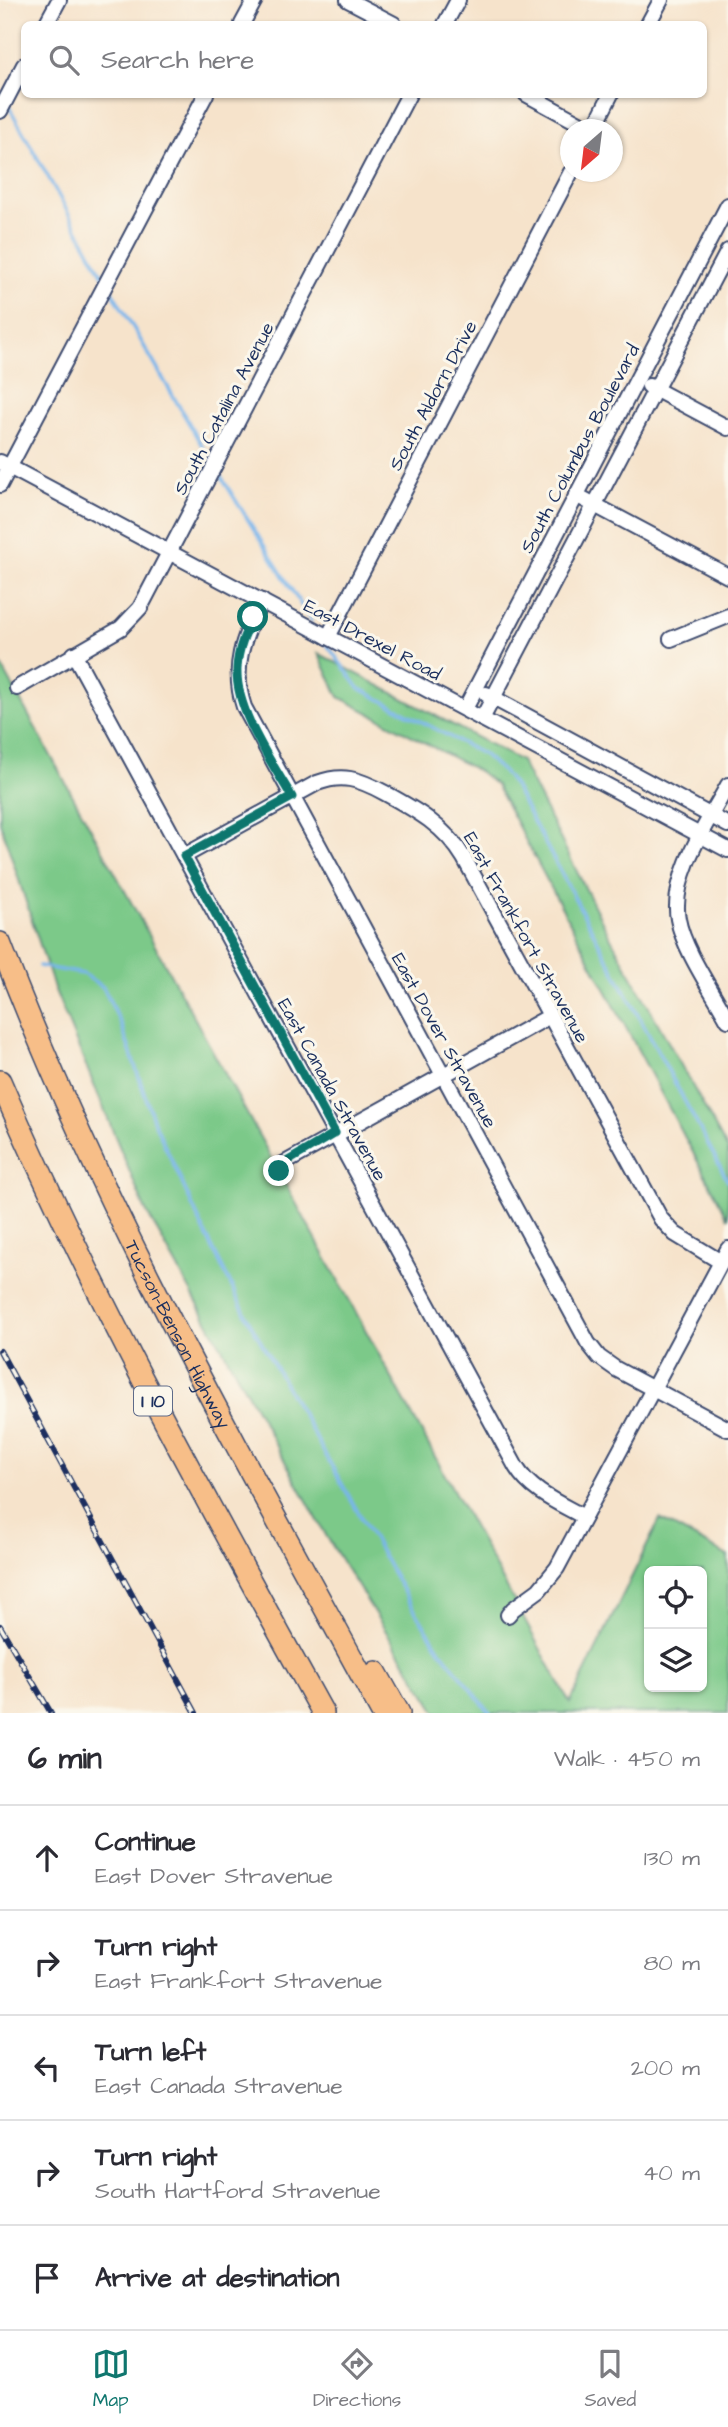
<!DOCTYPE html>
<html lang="en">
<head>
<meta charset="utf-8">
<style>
  body { margin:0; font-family:"Architects Daughter",sans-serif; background:#f7f7f7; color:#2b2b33 }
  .controls { position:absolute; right:21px; bottom:21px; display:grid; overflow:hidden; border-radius:10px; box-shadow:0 2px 5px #0004 }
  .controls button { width:63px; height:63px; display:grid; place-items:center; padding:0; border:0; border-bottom:2px solid #e1e1e2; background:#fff; color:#2b2b33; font:35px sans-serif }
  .compass { position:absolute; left:560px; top:119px; width:63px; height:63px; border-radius:50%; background:#fff; box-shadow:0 2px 5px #0004; rotate:208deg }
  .stop { position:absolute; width:21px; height:21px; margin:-16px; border:5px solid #0f766e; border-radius:50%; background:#fff }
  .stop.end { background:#0f766e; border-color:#fff; box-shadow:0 2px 7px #0008 }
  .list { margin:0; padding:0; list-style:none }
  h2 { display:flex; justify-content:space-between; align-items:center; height:91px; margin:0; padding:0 28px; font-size:30px }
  h2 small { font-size:23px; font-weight:400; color:#7c7c81 }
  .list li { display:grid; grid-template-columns:46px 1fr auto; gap:21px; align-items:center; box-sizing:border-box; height:105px; padding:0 28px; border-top:2px solid #e1e1e2 }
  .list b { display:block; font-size:26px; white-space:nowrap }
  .list p { margin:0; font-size:23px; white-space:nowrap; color:#7c7c81 }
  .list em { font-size:23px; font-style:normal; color:#7c7c81 }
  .icon { flex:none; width:38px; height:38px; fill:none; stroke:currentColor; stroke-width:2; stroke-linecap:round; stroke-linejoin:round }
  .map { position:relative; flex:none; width:728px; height:1713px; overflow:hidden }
  .search { position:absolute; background:#fff; box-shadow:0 2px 5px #0004; left:21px; right:21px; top:21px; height:77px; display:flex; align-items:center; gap:18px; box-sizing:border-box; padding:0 24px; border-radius:10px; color:#7c7c81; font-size:26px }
  .sheet { height:616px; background:#fff }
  nav { display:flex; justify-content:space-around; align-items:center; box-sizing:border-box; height:98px; border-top:2px solid #e1e1e2; background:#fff; font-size:19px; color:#7c7c81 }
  nav a { display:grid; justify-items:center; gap:4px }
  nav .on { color:#0f766e }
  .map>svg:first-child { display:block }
  .green { fill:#7bc989; stroke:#4b7c74; stroke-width:2; fill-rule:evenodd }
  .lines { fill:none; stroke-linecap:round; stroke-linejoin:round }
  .stream { stroke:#79b5eb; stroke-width:3.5 }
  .minor-casing { stroke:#3c4a6e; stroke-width:18 }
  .highway-casing { stroke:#3c4a6e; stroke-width:24 }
  .minor { stroke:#fff; stroke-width:14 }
  .highway { stroke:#f7be88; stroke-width:21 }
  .rail-casing { stroke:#1b2f5e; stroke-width:6 }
  .rail { stroke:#fbf7ec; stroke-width:3.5; stroke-dasharray:10; stroke-linecap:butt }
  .route { stroke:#0f766e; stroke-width:9 }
  .labels { text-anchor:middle; stroke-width:6; stroke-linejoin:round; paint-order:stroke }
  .shield { fill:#fbf7ec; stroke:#5e6b89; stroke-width:2 }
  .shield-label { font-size:18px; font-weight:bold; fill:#1b2f5e }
  .street-label { font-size:19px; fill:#1b2f5e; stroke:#fbf7ec }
</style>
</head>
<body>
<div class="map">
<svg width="728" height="1713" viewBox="0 0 728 1713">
  <rect width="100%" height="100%" fill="#fbf7ec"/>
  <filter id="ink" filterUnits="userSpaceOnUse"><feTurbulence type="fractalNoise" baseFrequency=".0143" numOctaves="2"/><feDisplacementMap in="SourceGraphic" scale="14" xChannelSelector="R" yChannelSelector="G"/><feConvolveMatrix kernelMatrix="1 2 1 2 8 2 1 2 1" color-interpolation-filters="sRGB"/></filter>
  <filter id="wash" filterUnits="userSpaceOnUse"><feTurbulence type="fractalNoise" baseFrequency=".00686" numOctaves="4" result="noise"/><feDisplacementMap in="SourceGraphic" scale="28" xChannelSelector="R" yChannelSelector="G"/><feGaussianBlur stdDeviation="1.57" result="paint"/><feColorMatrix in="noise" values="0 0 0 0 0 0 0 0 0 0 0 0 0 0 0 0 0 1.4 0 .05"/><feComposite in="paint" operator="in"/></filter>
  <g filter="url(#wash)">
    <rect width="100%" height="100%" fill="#f6e3cb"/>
    <g class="green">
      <path d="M318,653L521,761L608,933L728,1150V1218L496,785L480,772L339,697Z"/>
      <path d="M0,663L570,1703L660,1519L728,1556V1713H437L327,1537L145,1209L54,988L0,822ZM649,1571H702V1687H649Z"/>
    </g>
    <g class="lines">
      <g class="stream">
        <path d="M8,105L105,279"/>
        <path d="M109,286L211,461"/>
        <path d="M217,470L311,621"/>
        <path d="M325,642L359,688L484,755L504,773L514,786L728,1181"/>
        <path d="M39,966L83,974L103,987L121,1024L154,1122L206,1235L248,1319L407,1598L440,1650L490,1713"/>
      </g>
    </g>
  </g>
  <g filter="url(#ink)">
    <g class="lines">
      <defs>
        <g id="minor">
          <path d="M348,0L394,24"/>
          <path d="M46,24L59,0"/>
          <path d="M242,24L255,0"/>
          <path d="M445,24L458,0"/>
          <path d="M648,24L661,0"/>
          <path d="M526,94L592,130"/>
          <path d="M0,111L24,65"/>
          <path d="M593,130L611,94"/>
          <path d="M649,386L728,428"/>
          <path d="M0,462L728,850"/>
          <path d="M0,485L206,94"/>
          <path d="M576,495L728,576"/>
          <path d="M262,601C243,636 231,668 244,707L588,1343L599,1357L616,1369L728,1429"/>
          <path d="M328,637L571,172"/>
          <path d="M671,639L728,616"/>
          <path d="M74,654L516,1467C531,1492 559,1503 584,1517"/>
          <path d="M17,688L121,628L140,608L409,94"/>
          <path d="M486,694L728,825"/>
          <path d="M465,709L728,205"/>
          <path d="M482,719L728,251"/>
          <path d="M728,785C708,822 670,876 678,919C683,949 713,992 728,1020"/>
          <path d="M184,856L317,783C328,779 339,777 350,779C362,781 374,787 385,793C416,810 445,826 464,858L661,1219L675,1234L721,1262"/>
          <path d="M279,1171L283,1164L550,1016"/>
          <path d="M508,1615L513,1609L539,1590L557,1568L728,1249"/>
        </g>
        <g id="highway">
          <path id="s1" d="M0,943C102,1212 245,1461 382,1713"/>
          <path d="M0,1081C94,1299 209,1506 323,1713"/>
          <path d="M376,1672L399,1713"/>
        </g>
      </defs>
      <use href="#minor" class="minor-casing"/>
      <use href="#highway" class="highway-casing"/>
      <use href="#minor" class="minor"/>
      <use href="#highway" class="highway"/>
      <defs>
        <g id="rail">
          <path d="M0,1351L196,1713"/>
          <path d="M0,1626L51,1713"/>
        </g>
      </defs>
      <use href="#rail" class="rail-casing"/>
      <use href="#rail" class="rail"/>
    </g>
  </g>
  <g class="lines" filter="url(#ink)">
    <path class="route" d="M253,617C245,633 238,649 237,668C235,710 271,761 292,797L184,856L335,1133L283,1164L279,1171"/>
  </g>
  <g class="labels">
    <rect class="shield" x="134" y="1386.5" width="38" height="29" rx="5"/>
    <g class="shield-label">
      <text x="153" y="1407">I 10</text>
    </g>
    <g class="street-label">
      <text transform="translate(432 395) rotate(-62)" y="7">South Aldorn Drive</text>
      <text transform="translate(223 408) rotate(-62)" y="7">South Catalina Avenue</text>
      <text transform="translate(579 448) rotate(-62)" y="7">South Columbus Boulevard</text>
      <text transform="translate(373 639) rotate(28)" y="7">East Drexel Road</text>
      <text transform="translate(527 937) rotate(61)" y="7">East Frankfort Stravenue</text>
      <text transform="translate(445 1040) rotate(61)" y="7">East Dover Stravenue</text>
      <text transform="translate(333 1089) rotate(61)" y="7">East Canada Stravenue</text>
      <text dy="7" stroke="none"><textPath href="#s1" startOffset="430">Tucson–Benson Highway</textPath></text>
    </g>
  </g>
</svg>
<div class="controls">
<button><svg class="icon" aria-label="locate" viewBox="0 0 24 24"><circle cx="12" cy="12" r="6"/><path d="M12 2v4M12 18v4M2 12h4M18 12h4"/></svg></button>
<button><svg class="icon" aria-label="layers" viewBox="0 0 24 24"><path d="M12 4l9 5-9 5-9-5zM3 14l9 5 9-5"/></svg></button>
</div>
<svg class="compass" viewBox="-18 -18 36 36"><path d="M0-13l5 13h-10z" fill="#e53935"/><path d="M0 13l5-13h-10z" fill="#7c7c81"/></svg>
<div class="stop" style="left:253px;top:617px"></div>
<div class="stop end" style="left:279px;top:1171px"></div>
<div class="search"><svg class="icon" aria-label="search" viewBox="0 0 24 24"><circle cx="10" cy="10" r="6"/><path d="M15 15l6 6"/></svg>Search here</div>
</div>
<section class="sheet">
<h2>6 min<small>Walk · 450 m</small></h2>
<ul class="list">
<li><svg class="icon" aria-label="ahead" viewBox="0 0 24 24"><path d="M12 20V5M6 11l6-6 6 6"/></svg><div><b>Continue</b><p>East Dover Stravenue</p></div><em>130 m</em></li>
<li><svg class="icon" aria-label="right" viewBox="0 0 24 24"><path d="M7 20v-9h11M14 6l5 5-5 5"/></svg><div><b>Turn right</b><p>East Frankfort Stravenue</p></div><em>80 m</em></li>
<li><svg class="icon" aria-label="left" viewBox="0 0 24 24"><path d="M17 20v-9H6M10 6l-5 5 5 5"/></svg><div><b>Turn left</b><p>East Canada Stravenue</p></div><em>200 m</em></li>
<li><svg class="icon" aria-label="right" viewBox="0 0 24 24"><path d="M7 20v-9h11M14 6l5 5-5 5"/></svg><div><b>Turn right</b><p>South Hartford Stravenue</p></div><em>40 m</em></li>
<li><svg class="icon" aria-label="arrive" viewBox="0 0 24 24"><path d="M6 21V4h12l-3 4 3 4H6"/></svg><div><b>Arrive at destination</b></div></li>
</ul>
</section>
<nav>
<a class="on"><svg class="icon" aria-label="map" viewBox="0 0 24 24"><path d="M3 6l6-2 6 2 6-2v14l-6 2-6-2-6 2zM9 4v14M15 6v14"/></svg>Map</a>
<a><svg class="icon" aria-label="directions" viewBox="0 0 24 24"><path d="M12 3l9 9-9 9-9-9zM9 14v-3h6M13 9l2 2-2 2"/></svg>Directions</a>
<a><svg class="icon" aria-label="saved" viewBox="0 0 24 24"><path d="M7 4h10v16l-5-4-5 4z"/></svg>Saved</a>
</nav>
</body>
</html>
